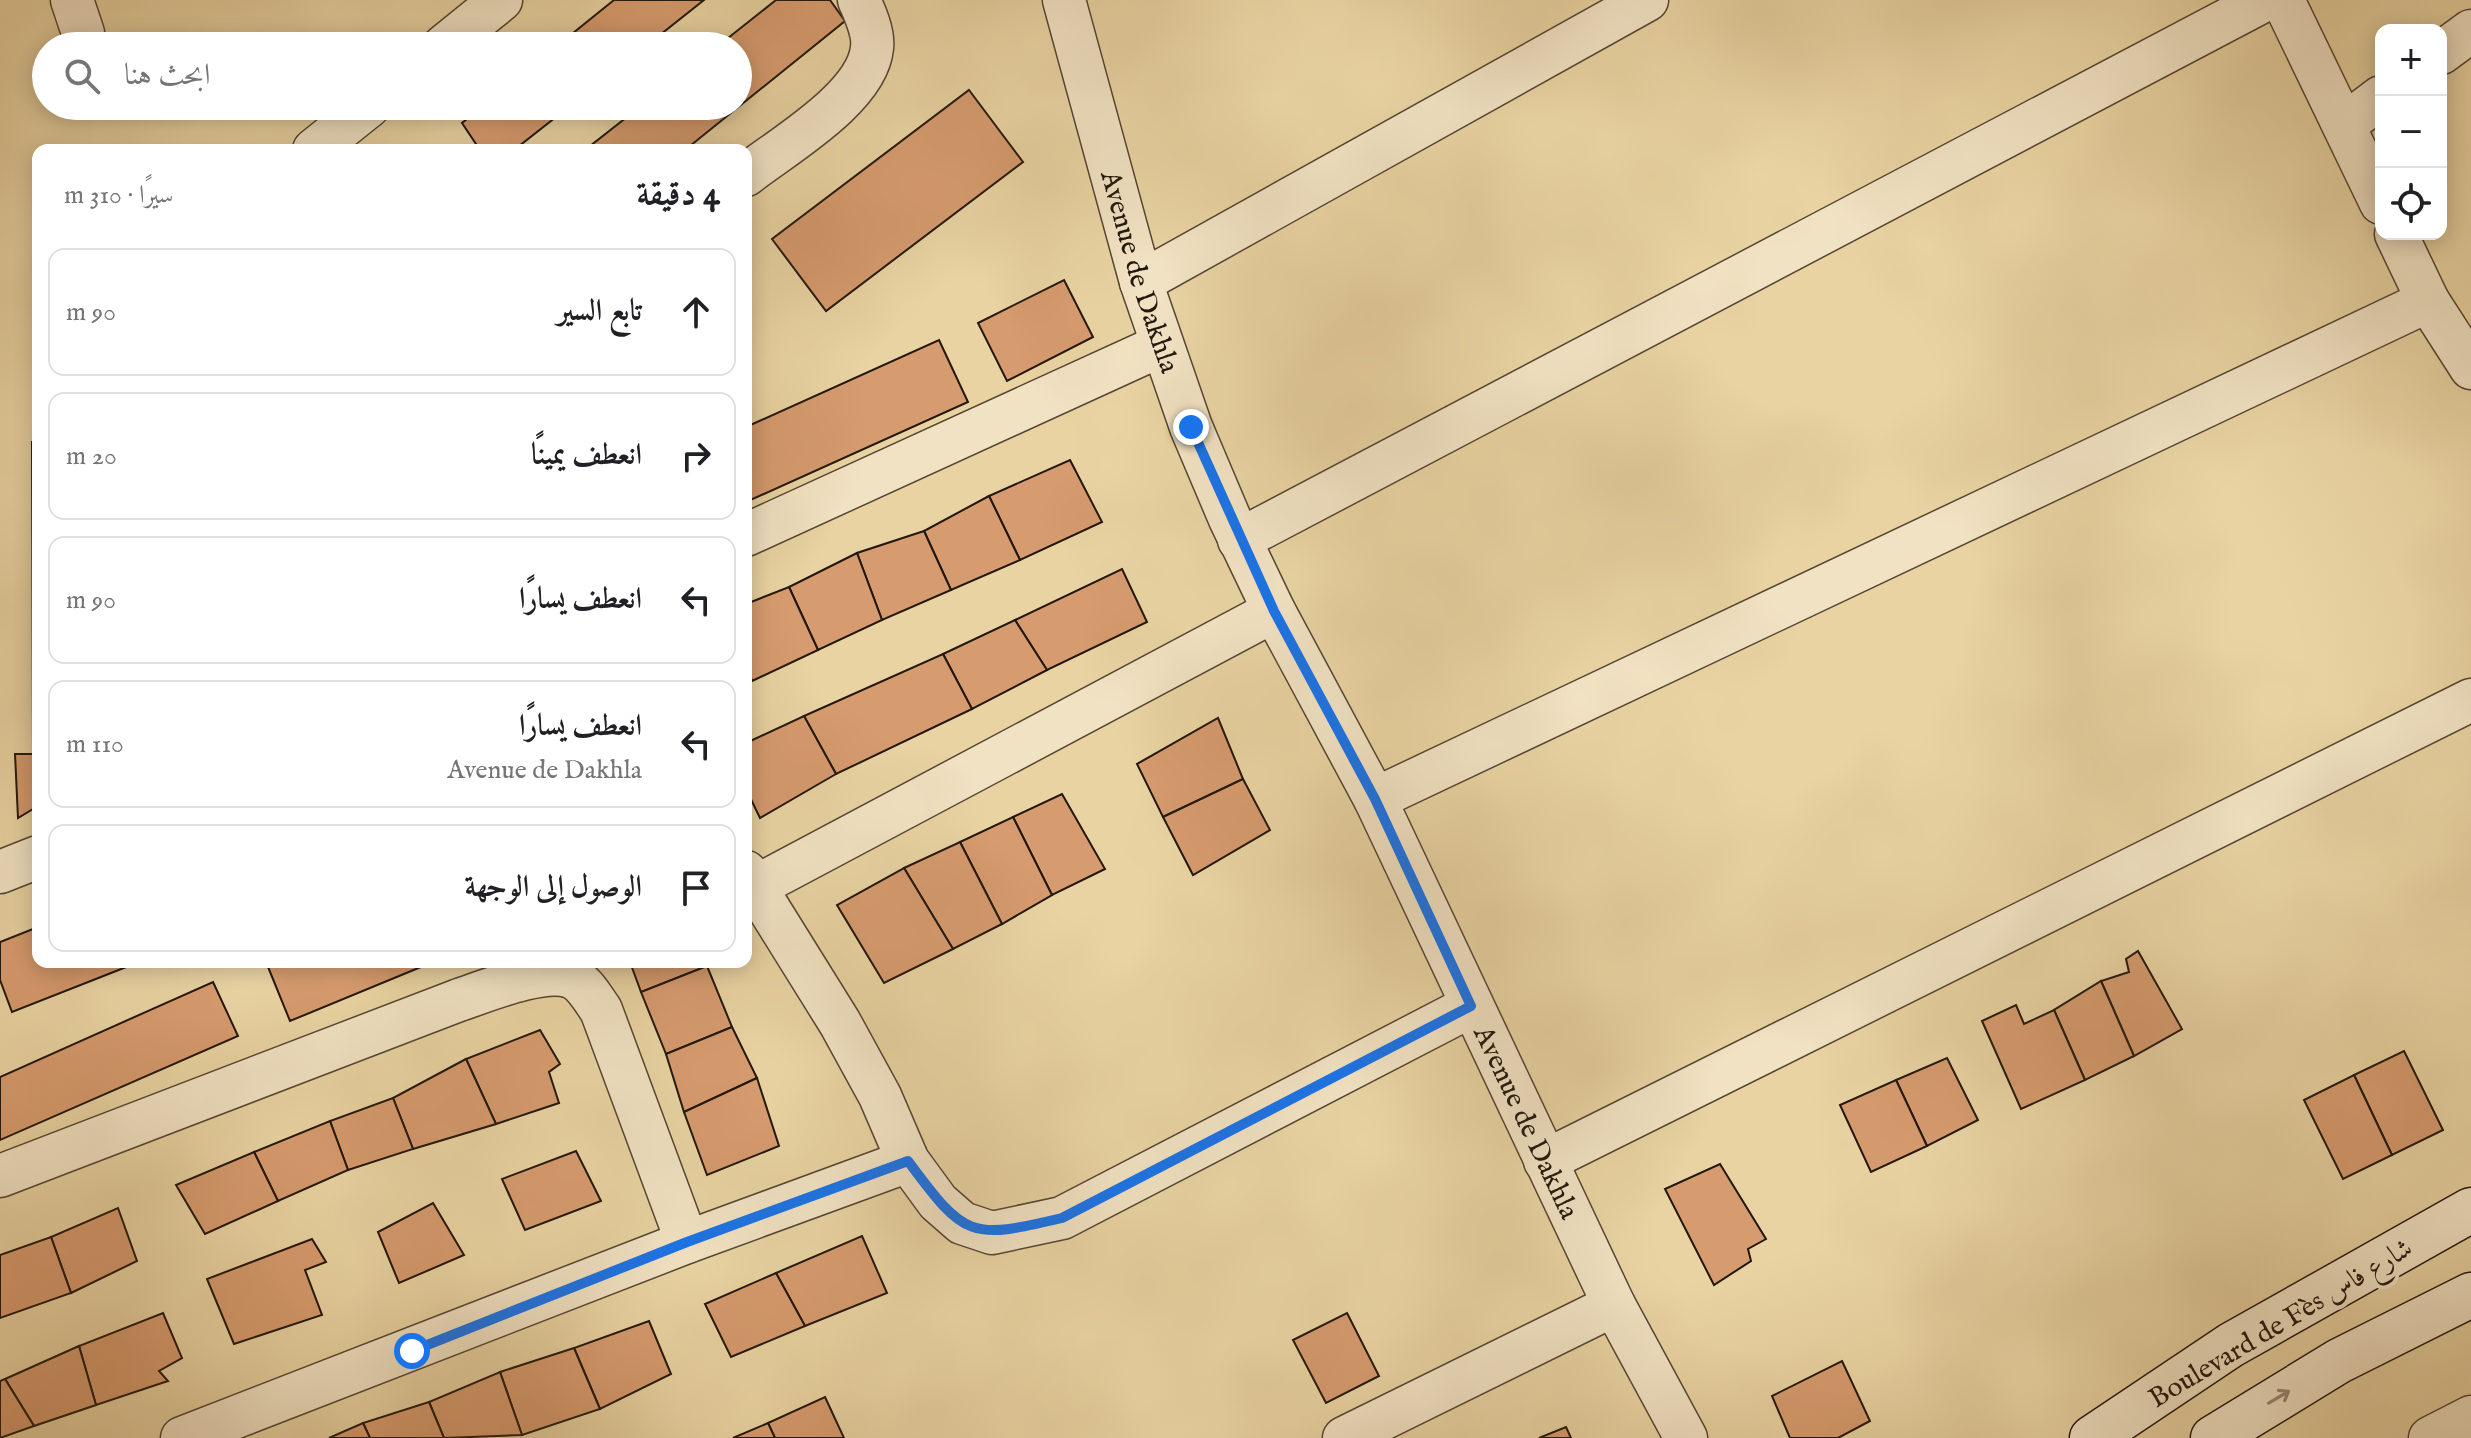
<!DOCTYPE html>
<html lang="ar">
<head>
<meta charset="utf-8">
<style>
  body { margin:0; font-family:"IM FELL English",Amiri,serif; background:#f2f2f2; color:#202124; direction:rtl }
  .controls { position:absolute; right:24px; top:24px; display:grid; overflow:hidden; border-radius:16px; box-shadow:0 4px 20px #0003 }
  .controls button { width:72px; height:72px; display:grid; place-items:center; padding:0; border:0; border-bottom:2px solid #e0e0e0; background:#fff; color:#202124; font:40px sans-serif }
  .stop { position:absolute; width:24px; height:24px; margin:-18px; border:6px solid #1a73e8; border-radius:50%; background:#fff }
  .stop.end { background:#1a73e8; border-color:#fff; box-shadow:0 2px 8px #0008 }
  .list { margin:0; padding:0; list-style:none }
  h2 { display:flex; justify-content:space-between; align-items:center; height:104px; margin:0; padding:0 32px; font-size:34px }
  h2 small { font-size:26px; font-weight:400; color:#757577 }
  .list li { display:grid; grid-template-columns:52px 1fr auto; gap:24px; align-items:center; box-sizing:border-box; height:128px; margin:0 16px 16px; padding:0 16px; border:2px solid #e0e0e0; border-radius:16px }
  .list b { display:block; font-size:30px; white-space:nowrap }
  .list p { margin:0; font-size:26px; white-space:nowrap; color:#757577 }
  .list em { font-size:26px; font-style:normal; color:#757577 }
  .icon { flex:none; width:44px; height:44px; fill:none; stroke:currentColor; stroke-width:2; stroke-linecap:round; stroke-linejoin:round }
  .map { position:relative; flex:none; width:2471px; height:1438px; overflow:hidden; direction:ltr }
  .search { position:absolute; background:#fff; box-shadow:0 4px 20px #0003; left:32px; top:32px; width:720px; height:88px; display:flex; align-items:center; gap:20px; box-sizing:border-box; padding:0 28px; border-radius:44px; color:#757577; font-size:30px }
  .panel { position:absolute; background:#fff; box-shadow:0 4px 20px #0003; left:32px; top:144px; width:720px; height:824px; border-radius:16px; direction:rtl }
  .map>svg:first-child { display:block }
  .building { fill:#d69b6e; stroke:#22170e; stroke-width:2 }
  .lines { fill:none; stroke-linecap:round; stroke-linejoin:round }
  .minor-casing { stroke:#544633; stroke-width:45 }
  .secondary-casing { stroke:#22170e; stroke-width:47 }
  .minor { stroke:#f1e2c3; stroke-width:42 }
  .secondary { stroke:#f1e2c3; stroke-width:44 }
  .oneway { stroke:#948772 }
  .route { stroke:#1a73e8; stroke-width:10 }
  .labels { text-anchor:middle; stroke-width:8; stroke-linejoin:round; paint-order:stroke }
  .street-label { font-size:28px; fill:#22170e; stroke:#f1e2c3 }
</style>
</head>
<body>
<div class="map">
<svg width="2471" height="1438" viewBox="0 0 2471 1438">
  <rect width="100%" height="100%" fill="#e9d3a2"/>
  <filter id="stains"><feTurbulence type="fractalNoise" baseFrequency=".0025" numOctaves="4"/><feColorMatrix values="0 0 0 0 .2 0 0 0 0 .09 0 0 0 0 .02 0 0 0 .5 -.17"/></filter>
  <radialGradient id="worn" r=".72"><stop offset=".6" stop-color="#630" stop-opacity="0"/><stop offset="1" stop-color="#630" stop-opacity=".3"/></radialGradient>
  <g class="building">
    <path d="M614,0H704L646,46H557Z"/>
    <path d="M776,0H830L845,21L685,150H585L641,106H738V46H718Z"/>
    <path d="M969,90L1023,162L826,311L772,239Z"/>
    <path d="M483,106H570L514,150H480L462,123Z"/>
    <path d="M1064,280L1093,337L1007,381L978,323Z"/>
    <path d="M939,340L968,402L746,502V427Z"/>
    <path d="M32,442H38V806L18,818L15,754H33Z"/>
    <path d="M1070,460L1102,522L1020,560L989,496Z"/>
    <path d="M989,496L1020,560L951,590L924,531Z"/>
    <path d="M924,531L951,590L882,620L857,553Z"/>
    <path d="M857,553L882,620L818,650L789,587Z"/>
    <path d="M1122,569L1147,622L1047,670L1015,620Z"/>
    <path d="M789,587L818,650L752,681L746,661V604Z"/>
    <path d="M1015,620L1047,670L972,709L943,654Z"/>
    <path d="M943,654L972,709L836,774L804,716Z"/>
    <path d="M804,716L836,774L760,818L746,789V743Z"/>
    <path d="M1218,718L1243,779L1163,817L1137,764Z"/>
    <path d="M1243,779L1270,830L1193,875L1163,817Z"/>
    <path d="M1062,794L1105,869L1052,895L1013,817Z"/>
    <path d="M1013,817L1052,895L1002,924L960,842Z"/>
    <path d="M960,842L1002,924L953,949L904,868Z"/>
    <path d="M904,868L953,949L884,983L837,905Z"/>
    <path d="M38,927V962H139L12,1012L0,980V942Z"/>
    <path d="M2138,951L2182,1029L2134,1056L2101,981L2129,972L2126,959Z"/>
    <path d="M266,962H433L290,1021Z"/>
    <path d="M630,962H705L707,966L641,992Z"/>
    <path d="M707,966L732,1027L666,1054L641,992Z"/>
    <path d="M2101,981L2134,1056L2085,1080L2054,1010Z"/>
    <path d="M213,982L238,1036L0,1140V1077Z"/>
    <path d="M2016,1005L2024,1024L2054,1010L2085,1080L2021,1109L1982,1021Z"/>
    <path d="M732,1027L757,1078L684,1112L666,1054Z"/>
    <path d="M540,1030L560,1064L549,1072L559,1103L496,1124L466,1059Z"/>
    <path d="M2404,1051L2443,1130L2392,1155L2354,1075Z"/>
    <path d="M1947,1058L1978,1120L1927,1146L1896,1080Z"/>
    <path d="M466,1059L496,1124L413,1149L393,1098Z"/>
    <path d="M2354,1075L2392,1155L2343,1179L2304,1100Z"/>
    <path d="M757,1078L779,1146L707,1175L684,1112Z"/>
    <path d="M1896,1080L1927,1146L1871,1172L1840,1105Z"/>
    <path d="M393,1098L413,1149L348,1170L330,1121Z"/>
    <path d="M330,1121L348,1170L278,1201L254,1152Z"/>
    <path d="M576,1151L601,1201L525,1230L502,1179Z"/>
    <path d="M254,1152L278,1201L205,1234L176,1185Z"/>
    <path d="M1720,1164L1766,1239L1748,1249L1751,1261L1714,1285L1665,1189Z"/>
    <path d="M433,1203L464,1255L399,1283L378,1232Z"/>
    <path d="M118,1208L137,1261L71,1293L51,1237Z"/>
    <path d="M862,1236L887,1293L805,1326L776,1273Z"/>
    <path d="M51,1237L71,1293L0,1318V1255Z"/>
    <path d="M312,1239L326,1262L305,1270L322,1315L234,1344L207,1279Z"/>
    <path d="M776,1273L805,1326L731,1357L705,1304Z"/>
    <path d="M163,1313L182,1358L159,1371L168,1381L96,1405L79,1346Z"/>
    <path d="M1347,1313L1379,1376L1326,1403L1293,1340Z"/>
    <path d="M649,1321L671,1374L600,1409L574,1348Z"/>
    <path d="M79,1346L96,1405L34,1426L5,1379Z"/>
    <path d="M574,1348L600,1409L522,1435L500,1372Z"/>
    <path d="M1842,1361L1870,1421L1838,1438H1790L1772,1396Z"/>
    <path d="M500,1372L522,1435L444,1438L429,1402Z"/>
    <path d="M5,1379L34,1426L0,1438V1381Z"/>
    <path d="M825,1397L844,1438H775L768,1423Z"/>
    <path d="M429,1402L444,1438H370L363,1423Z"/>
    <path d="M363,1423L370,1438H329Z"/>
    <path d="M768,1423L775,1438H733Z"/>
    <path d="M1566,1427L1571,1438H1539Z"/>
  </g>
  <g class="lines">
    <defs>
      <g id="minor">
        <path d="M72,0L83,33"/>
        <path id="s1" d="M1064,0L1141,282L1191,427L1230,519L1274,611L1375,799L1614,1305L1686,1438"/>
        <path d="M2283,0L2381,203"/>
        <path d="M444,46L501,0"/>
        <path d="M2441,53L2471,31"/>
        <path d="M2344,125L2381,97"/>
        <path d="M314,150L369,106"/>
        <path d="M746,175C783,146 867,98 872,48C874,33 865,13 859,0"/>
        <path d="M2396,234L2428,301L2471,368"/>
        <path d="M1141,282L1647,0"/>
        <path d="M746,535L1162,345"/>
        <path d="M1239,540L2265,0"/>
        <path d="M1375,799L2428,301"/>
        <path d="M0,872L38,857"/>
        <path d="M746,872L840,1023L880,1096L908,1161L938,1202L962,1223L992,1233L1062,1218L1471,1006"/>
        <path d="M755,887L1274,611"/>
        <path d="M1545,1161L2471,700"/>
        <path d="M0,1176L459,1000C486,991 543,967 571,977C584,982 593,999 601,1010L687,1242"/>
        <path d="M182,1438L687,1242L908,1161"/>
        <path d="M1344,1438L1614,1305"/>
        <path d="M2430,1438L2471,1417"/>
      </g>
      <g id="secondary">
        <path d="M2092,1438L2231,1345L2471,1210"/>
        <path d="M2213,1438L2339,1361L2471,1295"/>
      </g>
    </defs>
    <use href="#minor" class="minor-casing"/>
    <use href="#secondary" class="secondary-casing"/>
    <use href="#minor" class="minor"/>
    <use href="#secondary" class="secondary"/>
  </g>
  <defs><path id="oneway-shaft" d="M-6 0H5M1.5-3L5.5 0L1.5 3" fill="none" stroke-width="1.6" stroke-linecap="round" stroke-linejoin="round" transform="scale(2)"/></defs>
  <use class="oneway" href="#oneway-shaft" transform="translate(2279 1397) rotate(-31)"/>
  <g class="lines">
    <path class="route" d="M412,1351L687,1242L908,1161C965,1238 970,1240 1062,1218L1471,1006L1375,799L1274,611L1191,427"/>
  </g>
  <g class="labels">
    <g class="street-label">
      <text dy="10" stroke="none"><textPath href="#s1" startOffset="282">Avenue de Dakhla</textPath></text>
      <text dy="10" stroke="none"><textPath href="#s1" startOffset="1218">Avenue de Dakhla</textPath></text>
      <text transform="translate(2280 1322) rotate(-31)" y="10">Boulevard de Fès شارع فاس</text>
    </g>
  </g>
  <rect width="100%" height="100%" filter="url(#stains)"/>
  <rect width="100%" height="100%" fill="url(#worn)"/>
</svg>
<div class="controls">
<button>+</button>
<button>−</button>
<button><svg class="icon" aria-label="locate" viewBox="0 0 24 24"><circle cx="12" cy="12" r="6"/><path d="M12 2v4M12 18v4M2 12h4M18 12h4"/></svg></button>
</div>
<div class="stop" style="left:412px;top:1351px"></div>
<div class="stop end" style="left:1191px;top:427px"></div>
<div class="search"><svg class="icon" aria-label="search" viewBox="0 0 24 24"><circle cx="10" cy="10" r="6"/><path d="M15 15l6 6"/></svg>ابحث هنا</div>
<section class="panel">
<h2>4 دقيقة<small>سيرًا · 310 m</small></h2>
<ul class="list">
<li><svg class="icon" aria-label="ahead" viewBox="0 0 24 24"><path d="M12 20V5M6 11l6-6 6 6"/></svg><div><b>تابع السير</b></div><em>90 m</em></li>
<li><svg class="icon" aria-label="right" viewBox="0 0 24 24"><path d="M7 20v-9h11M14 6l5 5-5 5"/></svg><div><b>انعطف يمينًا</b></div><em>20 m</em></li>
<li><svg class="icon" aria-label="left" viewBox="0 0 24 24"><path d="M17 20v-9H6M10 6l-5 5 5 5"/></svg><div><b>انعطف يسارًا</b></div><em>90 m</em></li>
<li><svg class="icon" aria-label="left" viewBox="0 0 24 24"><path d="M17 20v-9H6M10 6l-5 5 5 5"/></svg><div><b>انعطف يسارًا</b><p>Avenue de Dakhla</p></div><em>110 m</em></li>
<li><svg class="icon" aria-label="arrive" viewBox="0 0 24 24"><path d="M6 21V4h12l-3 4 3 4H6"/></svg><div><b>الوصول إلى الوجهة</b></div></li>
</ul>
</section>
</div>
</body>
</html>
